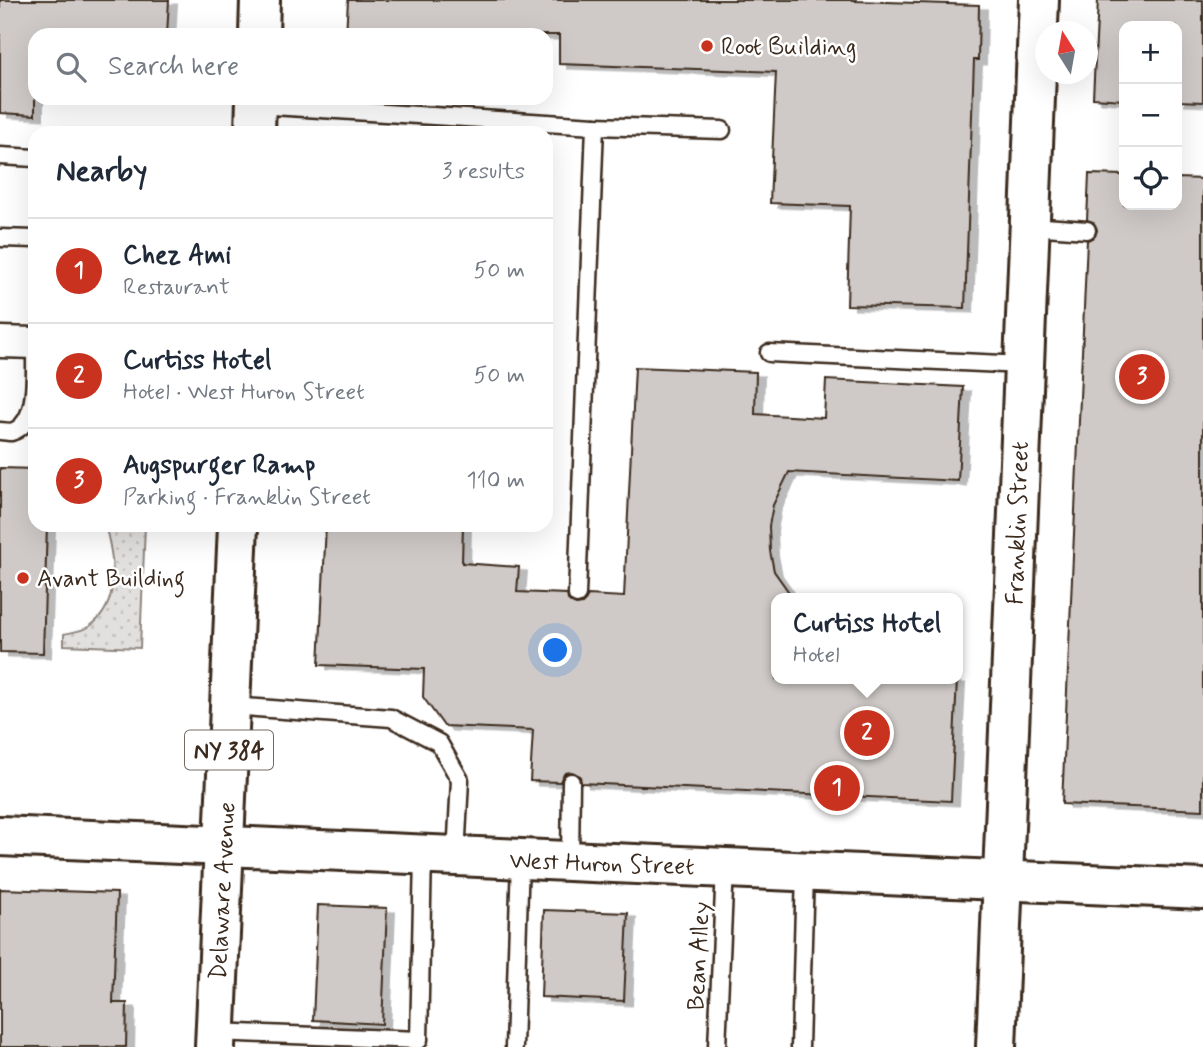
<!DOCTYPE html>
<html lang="en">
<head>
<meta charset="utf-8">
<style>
  body { margin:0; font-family:Mynerve,sans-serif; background:#f6f6f7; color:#1f2937 }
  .controls { position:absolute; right:21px; top:21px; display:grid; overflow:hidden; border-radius:14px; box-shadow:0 7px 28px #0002 }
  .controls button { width:63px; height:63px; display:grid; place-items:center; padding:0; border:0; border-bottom:2px solid #e0e1e3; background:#fff; color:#1f2937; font:35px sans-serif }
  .compass { position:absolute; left:1035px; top:21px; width:63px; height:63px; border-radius:50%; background:#fff; box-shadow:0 7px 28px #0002; rotate:349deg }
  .you { position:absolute; left:556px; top:651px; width:24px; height:24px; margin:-18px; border:5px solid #fff; border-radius:50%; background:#1a73e8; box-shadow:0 0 0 10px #1a73e833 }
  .badge { display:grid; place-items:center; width:46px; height:46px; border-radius:50%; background:#c8321e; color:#fff; font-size:23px; font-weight:700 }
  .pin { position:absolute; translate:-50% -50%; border:4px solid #fff; box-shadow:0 2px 7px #0006 }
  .popup { position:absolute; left:771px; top:593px; width:192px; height:91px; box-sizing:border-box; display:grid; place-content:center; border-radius:14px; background:#fff; filter:drop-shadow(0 2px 5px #0005); font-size:23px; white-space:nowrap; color:#747a83 }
  .popup b { font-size:26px; color:#1f2937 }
  .popup::after { content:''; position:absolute; left:50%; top:100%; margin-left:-14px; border:14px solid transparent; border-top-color:#fff }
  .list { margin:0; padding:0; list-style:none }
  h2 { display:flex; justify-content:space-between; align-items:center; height:91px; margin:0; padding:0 28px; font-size:30px }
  h2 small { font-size:23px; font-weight:400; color:#747a83 }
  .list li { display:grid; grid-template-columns:46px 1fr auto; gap:21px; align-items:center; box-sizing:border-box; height:105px; padding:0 28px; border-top:2px solid #e0e1e3 }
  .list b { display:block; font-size:26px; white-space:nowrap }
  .list p { margin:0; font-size:23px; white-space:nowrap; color:#747a83 }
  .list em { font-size:23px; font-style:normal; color:#747a83 }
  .icon { flex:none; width:38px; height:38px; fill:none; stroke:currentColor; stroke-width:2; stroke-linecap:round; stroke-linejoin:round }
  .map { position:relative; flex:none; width:1203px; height:1047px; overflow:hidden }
  .search { position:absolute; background:#fff; box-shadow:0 7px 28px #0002; left:28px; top:28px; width:525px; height:77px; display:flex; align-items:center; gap:18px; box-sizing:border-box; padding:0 24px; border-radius:21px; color:#747a83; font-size:26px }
  .panel { position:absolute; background:#fff; box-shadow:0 7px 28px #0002; left:28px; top:126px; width:525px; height:406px; border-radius:21px }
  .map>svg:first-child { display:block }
  .grass { fill:url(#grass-dots); stroke:#8e857e; stroke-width:2 }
  .building { fill:#cfcac7; stroke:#3b2a1e; stroke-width:2; filter:url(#shadow) }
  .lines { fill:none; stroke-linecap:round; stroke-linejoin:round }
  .lane-casing { stroke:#3b2a1e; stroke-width:21 }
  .street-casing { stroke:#3b2a1e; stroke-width:35 }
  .secondary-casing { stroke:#3b2a1e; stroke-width:44 }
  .primary-casing { stroke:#3b2a1e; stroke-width:44 }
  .lane { stroke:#fff; stroke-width:16 }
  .street { stroke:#fff; stroke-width:30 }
  .secondary { stroke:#fff; stroke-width:38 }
  .primary { stroke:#fff; stroke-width:38 }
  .poi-dot { fill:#c8321e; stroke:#fff; stroke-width:2.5 }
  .labels { text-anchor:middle; stroke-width:5; stroke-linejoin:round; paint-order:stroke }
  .shield { fill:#fff; stroke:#766a62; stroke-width:2 }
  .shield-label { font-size:23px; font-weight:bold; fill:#3b2a1e }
  .poi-label { font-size:24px; fill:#3b2a1e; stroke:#fff; text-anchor:start }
  .street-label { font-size:24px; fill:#3b2a1e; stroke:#fff }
</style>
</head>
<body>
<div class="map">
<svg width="1203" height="1047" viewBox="0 0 1203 1047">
  <defs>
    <pattern id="grass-dots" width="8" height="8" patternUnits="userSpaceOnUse" patternTransform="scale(1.75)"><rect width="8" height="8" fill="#e2e0de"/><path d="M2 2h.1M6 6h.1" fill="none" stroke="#c3c0be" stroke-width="1.8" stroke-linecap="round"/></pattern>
    <filter id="shadow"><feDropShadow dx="8" dy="4.5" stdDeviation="0" flood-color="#0004"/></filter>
  </defs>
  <rect width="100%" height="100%" fill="#fff"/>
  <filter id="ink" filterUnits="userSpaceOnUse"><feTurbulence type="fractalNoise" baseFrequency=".0143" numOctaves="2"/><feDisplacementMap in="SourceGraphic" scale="14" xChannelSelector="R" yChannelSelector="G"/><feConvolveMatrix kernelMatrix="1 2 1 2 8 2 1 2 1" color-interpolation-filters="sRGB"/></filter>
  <g filter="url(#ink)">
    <path class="grass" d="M105,525H145L140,648L64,645V634C72,632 83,631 90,626C122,604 114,557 105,525Z"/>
    <g class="building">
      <path d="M0,0H169L167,35H35V115L0,113Z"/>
      <path d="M348,0H856V1L979,5L978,60H974L965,308L847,305L850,206L770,203L776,72L559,64V35H346Z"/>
      <path d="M1098,0H1203V102L1177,101V26H1124V100L1093,98Z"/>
      <path d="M1089,174L1124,175V205H1177V178L1203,179V810L1062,804L1087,240L1095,236L1097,230L1093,222L1087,220Z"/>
      <path d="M635,367L756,372L755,414L824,418L826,380L963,387L958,481L789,472L773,505L769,526L770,551L774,571L793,598H776V679H957L951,801L581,783L580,776L572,772L565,773L562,777L560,782L530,781L533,730L444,726L423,697L424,669L319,665L326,525H463L462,563L519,567L517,592L567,594L568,600L576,605L582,604L586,600L588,595L624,597Z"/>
      <path d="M0,468L35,469V525H47L43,653L0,652Z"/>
      <path d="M0,889L117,893L113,1003H127L126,1047H0Z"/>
      <path d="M318,905L387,908L382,1024L313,1020Z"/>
      <path d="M544,910L628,913L624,1001L541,997Z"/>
    </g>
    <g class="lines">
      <defs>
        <g id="lane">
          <path d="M256,105L595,126L577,595"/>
          <path d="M595,126L722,130"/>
          <path d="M0,156L35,158"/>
          <path d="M1030,226L1087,230"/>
          <path d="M0,238L35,239"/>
          <path d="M769,353L1024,365"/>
          <path d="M0,431C4,431 8,432 11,432C41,424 34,368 35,344"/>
          <path d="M231,706L391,718L439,743L460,780L456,856"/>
          <path d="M570,861L571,782"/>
          <path d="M216,1032L419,1040L423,855"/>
          <path d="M514,1047L520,859"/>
          <path d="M717,1047L725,868"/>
          <path d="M800,1047L805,872"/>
        </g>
        <path id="street" d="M0,342L35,343"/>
        <g id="secondary">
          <path d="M0,836L1203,889"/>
          <path d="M996,1047L1039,0"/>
        </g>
        <g id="primary">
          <path d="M259,35L260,0"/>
          <path d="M255,133L256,98"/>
          <path d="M215,1047L238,525"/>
        </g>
      </defs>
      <use href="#lane" class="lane-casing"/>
      <use href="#street" class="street-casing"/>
      <use href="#secondary" class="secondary-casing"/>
      <use href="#primary" class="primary-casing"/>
      <use href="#lane" class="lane"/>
      <use href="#street" class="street"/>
      <use href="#secondary" class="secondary"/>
      <use href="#primary" class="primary"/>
    </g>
  </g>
  <g class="poi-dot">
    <circle cx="707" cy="46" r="7"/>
    <circle cx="23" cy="578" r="7"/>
  </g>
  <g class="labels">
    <rect class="shield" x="185" y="730.5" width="88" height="39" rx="5"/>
    <g class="shield-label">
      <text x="229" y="758">NY 384</text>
    </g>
    <g class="poi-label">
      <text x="721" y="54">Root Building</text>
      <text x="37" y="586">Avant Building</text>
    </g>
    <g class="street-label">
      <text transform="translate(1017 523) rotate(-88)" y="8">Franklin Street</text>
      <text transform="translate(602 863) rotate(2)" y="8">West Huron Street</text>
      <text transform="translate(222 891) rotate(-87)" y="8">Delaware Avenue</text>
      <text transform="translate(698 956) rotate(-87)" y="8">Bean Alley</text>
    </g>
  </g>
</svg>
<div class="controls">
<button>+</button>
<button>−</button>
<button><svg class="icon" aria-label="locate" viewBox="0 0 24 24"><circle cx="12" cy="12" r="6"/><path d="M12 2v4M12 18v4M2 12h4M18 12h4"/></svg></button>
</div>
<svg class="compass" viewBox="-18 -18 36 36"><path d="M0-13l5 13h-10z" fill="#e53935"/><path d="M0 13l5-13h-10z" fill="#747a83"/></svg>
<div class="you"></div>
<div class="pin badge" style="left:837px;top:788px">1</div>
<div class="pin badge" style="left:867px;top:733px">2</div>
<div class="popup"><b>Curtiss Hotel</b>Hotel</div>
<div class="pin badge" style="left:1142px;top:377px">3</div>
<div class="search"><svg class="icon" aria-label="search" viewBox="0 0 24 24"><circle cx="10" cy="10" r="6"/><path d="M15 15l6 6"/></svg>Search here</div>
<section class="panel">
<h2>Nearby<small>3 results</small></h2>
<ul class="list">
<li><span class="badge">1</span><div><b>Chez Ami</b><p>Restaurant</p></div><em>50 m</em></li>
<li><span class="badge">2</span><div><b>Curtiss Hotel</b><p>Hotel · West Huron Street</p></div><em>50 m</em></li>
<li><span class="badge">3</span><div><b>Augspurger Ramp</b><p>Parking · Franklin Street</p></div><em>110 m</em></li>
</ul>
</section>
</div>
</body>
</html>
